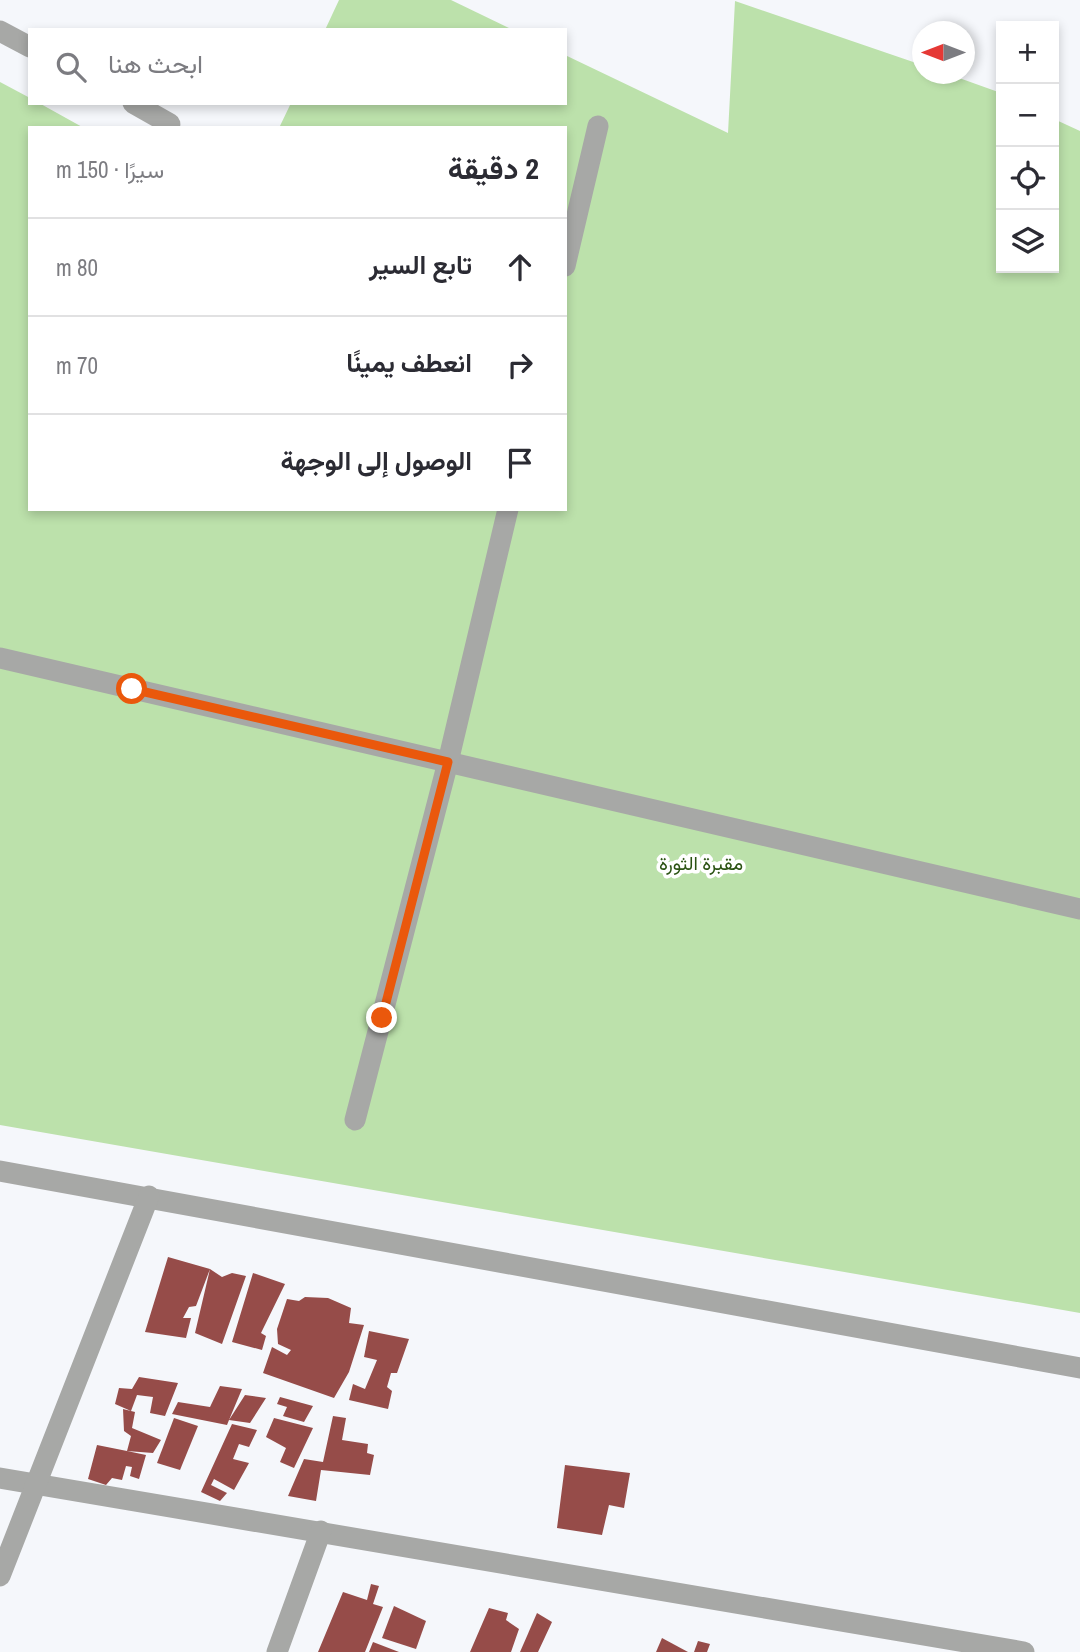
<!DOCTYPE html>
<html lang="ar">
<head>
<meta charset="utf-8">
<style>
  body { margin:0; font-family:"Archivo Narrow",Vazirmatn,sans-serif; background:#f2f2f3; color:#2b2b33; direction:rtl }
  .controls { position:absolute; right:21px; top:21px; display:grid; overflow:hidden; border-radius:0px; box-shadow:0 4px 10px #0003 }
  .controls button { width:63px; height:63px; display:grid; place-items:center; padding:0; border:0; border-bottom:2px solid #e1e1e2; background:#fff; color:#2b2b33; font:35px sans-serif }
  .compass { position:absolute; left:912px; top:21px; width:63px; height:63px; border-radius:50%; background:#fff; box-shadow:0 4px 10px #0003; rotate:270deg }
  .stop { position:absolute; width:21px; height:21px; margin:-16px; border:5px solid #ea580c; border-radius:50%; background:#fff }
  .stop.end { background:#ea580c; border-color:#fff; box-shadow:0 2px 7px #0008 }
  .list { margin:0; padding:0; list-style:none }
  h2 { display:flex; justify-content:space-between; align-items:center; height:91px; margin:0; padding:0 28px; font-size:30px }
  h2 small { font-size:23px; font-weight:400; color:#7c7c81 }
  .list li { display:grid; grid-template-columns:46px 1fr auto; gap:21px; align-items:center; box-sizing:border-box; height:98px; padding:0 28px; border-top:2px solid #e1e1e2 }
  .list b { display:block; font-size:26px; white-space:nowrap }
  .list em { font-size:23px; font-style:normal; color:#7c7c81 }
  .icon { flex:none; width:38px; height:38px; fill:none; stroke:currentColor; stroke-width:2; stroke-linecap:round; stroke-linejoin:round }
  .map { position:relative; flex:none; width:1080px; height:1652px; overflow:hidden; direction:ltr }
  .search { position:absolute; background:#fff; box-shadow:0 4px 10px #0003; left:28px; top:28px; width:539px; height:77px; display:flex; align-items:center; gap:18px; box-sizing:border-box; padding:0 24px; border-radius:0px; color:#7c7c81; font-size:26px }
  .panel { position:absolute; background:#fff; box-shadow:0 4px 10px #0003; left:28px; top:126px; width:539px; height:385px; border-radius:0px; direction:rtl }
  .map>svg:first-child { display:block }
  .green { fill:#bce1ab }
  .building { fill:#964c49 }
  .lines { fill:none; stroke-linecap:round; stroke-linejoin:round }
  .minor { stroke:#a7a8a6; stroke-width:21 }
  .route { stroke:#ea580c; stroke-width:9 }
  .labels { text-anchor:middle; stroke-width:7; stroke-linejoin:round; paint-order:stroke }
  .park-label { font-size:19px; fill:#2b5313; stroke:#fff }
</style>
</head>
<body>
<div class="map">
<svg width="1080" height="1652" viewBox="0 0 1080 1652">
  <rect width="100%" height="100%" fill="#f5f7fb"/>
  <g class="green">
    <path d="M339,0H451L513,30H325Z"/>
    <path d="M735,1L922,65V74H948L1001,93V268H1054V119L1080,131V1313L0,1125V82L30,98V103H39L84,128H30V509H565V128H279L291,103H565V55L728,133Z"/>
  </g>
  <g class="building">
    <path d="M168,1257L210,1269L222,1277L232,1273L246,1276L222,1344L195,1333L210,1269L196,1306L189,1307L183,1318H191L186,1338L145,1332Z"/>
    <path d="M253,1273L285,1284L261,1333L266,1336L262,1350L232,1342Z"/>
    <path d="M305,1297L328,1298L351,1308L349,1323L364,1325L349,1372L334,1398L263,1373L272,1347L287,1355L291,1350L278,1344L277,1329L287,1299L299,1301Z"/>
    <path d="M369,1331L409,1339L397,1373H391L387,1387L392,1391L388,1409L349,1400L353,1384L365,1389L377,1360L364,1357Z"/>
    <path d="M139,1377L178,1383L165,1416L150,1413L153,1397L137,1395L131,1411L135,1412L132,1428L161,1440L153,1453L127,1451L146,1455L139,1479L130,1476L132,1467L126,1466L122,1480L112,1478L106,1485L88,1479L97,1445L127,1451L131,1436L124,1431L123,1409L131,1411L115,1404L119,1388L132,1389Z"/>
    <path d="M220,1386L242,1389L229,1420L245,1395L266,1398L250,1423L229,1420L227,1425L172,1414L178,1402L210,1407Z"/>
    <path d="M280,1397L313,1406L304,1422L283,1416L287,1407L277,1404Z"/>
    <path d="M333,1416L346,1418L342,1440L368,1444L367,1453L374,1455L370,1475L321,1470L316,1501L288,1496L304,1459L323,1462Z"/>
    <path d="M174,1418L198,1426L180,1470L157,1463Z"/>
    <path d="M274,1418L313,1428L294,1468L280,1462L286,1448L266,1437Z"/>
    <path d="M232,1424L257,1430L249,1447L239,1444L233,1459L249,1463L234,1490L214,1479L211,1485L227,1493L220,1501L201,1492Z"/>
    <path d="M565,1465L630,1473L624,1508L609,1505L602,1535L557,1528Z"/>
    <path d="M371,1584L379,1586L373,1604L383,1607L365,1652H318L343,1592L367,1600Z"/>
    <path d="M394,1606L426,1621L416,1649L382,1638Z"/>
    <path d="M489,1608L508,1613L506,1620L519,1629L511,1652H470Z"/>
    <path d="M537,1613L552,1622L538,1652H520Z"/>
    <path d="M662,1638L688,1652H656Z"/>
    <path d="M698,1641L710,1644L707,1652H694Z"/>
    <path d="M373,1642L399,1652H369Z"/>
  </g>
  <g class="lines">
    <g class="minor">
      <path d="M0,31L30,47"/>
      <path d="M133,103L170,124"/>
      <path d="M565,266L598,126"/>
      <path d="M0,658L1080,909"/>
      <path d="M355,1120L448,762L508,509"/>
      <path d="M0,1171L1080,1368"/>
      <path d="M0,1478L1024,1652"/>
      <path d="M0,1576L149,1196"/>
      <path d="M277,1652L321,1531"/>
    </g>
  </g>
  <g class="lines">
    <path class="route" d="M132,689L448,762L382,1018"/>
  </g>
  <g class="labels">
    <g class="park-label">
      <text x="701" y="870">مقبرة الثورة</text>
    </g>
  </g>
</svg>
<div class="controls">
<button>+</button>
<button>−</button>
<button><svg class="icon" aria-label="locate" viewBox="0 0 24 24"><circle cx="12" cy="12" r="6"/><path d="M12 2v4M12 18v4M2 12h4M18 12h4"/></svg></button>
<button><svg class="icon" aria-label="layers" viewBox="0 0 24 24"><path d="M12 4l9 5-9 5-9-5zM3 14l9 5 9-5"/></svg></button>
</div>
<svg class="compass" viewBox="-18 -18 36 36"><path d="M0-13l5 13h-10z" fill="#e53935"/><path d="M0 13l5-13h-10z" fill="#7c7c81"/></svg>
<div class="stop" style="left:132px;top:689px"></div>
<div class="stop end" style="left:382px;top:1018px"></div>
<div class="search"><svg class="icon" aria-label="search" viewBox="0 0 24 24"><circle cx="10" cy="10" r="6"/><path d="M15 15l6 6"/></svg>ابحث هنا</div>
<section class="panel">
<h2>2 دقيقة<small>سيرًا · 150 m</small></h2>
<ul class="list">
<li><svg class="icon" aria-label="ahead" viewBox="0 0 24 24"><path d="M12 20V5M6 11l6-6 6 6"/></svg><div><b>تابع السير</b></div><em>80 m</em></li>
<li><svg class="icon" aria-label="right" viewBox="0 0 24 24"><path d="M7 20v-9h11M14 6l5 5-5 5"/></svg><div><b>انعطف يمينًا</b></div><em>70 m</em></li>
<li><svg class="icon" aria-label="arrive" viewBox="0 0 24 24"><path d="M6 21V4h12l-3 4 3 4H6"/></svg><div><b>الوصول إلى الوجهة</b></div></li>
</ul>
</section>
</div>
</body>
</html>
